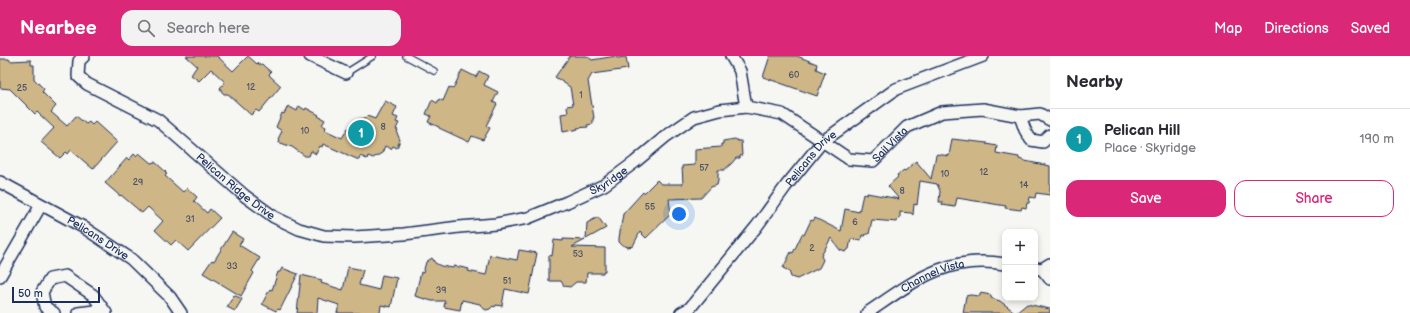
<!DOCTYPE html>
<html lang="en">
<head>
<meta charset="utf-8">
<style>
  body { margin:0; font-family:"Balsamiq Sans",sans-serif; background:#f2f2f3; color:#2b2b33 }
  .controls { position:absolute; right:12px; bottom:12px; display:grid; overflow:hidden; border-radius:8px; box-shadow:0 2px 6px #0003 }
  .controls button { width:36px; height:36px; display:grid; place-items:center; padding:0; border:0; border-bottom:1px solid #e1e1e2; background:#fff; color:#2b2b33; font:20px sans-serif }
  .scale { position:absolute; left:12px; bottom:10px; width:88px; box-sizing:border-box; padding-left:4px; border:2px solid #1b2f5e; border-top:0; font-size:11px; line-height:14px; white-space:nowrap; color:#1b2f5e; -webkit-text-stroke:3px #f6f6f2; paint-order:stroke }
  .you { position:absolute; left:679px; top:158px; width:14px; height:14px; margin:-10px; border:3px solid #fff; border-radius:50%; background:#1a73e8; box-shadow:0 0 0 6px #1a73e833 }
  .badge { display:grid; place-items:center; width:26px; height:26px; border-radius:50%; background:#db2777; color:#fff; font-size:13px; font-weight:700 }
  .pin { position:absolute; translate:-50% -50%; border:2px solid #fff; box-shadow:0 1px 4px #0006 }
  .list { margin:0; padding:0; list-style:none }
  h2 { display:flex; justify-content:space-between; align-items:center; height:52px; margin:0; padding:0 16px; font-size:17px }
  h2 small { font-size:13px; font-weight:400; color:#7c7c81 }
  .list li { display:grid; grid-template-columns:26px 1fr auto; gap:12px; align-items:center; box-sizing:border-box; height:60px; padding:0 16px; border-top:1px solid #e1e1e2 }
  .list b { display:block; font-size:15px; white-space:nowrap }
  .list p { margin:0; font-size:13px; white-space:nowrap; color:#7c7c81 }
  .list em { font-size:13px; font-style:normal; color:#7c7c81 }
  .actions { display:flex; gap:8px; padding:12px 16px }
  .actions a { flex:1; padding:9px 0; border:1px solid #db2777; border-radius:12px; text-align:center; font-size:14px; color:#db2777 }
  .actions .main { background:#db2777; color:#fff }
  .icon { flex:none; width:22px; height:22px; fill:none; stroke:currentColor; stroke-width:2; stroke-linecap:round; stroke-linejoin:round }
  .map { position:relative; flex:none; width:1050px; height:257px; overflow:hidden }
  header { display:flex; align-items:center; gap:24px; box-sizing:border-box; height:56px; padding:0 20px; background:#db2777; color:#fff }
  header strong { font-size:19px }
  nav { display:flex; gap:22px; margin-inline-start:auto; font-size:14px }
  .search { width:280px; height:36px; background:#f2f2f3; display:flex; align-items:center; gap:10px; box-sizing:border-box; padding:0 14px; border-radius:12px; color:#7c7c81; font-size:15px }
  main { display:flex }
  aside { flex:1; background:#fff }
  .map>svg:first-child { display:block }
  .building { fill:#cfb686; stroke:#1b2f5e }
  .lines { fill:none; stroke-linecap:round; stroke-linejoin:round }
  .lane-casing { stroke:#1b2f5e; stroke-width:8 }
  .street-casing { stroke:#1b2f5e; stroke-width:14 }
  .lane { stroke:#f6f6f2; stroke-width:5.5 }
  .street { stroke:#f6f6f2; stroke-width:11 }
  .labels { text-anchor:middle; stroke-width:3; stroke-linejoin:round; paint-order:stroke }
  .number-label { font-size:9px; fill:#485168 }
  .street-label { font-size:11px; fill:#1b2f5e; stroke:#f6f6f2 }
</style>
</head>
<body>
<header>
<strong>Nearbee</strong>
<div class="search"><svg class="icon" aria-label="search" viewBox="0 0 24 24"><circle cx="10" cy="10" r="6"/><path d="M15 15l6 6"/></svg>Search here</div>
<nav><a>Map</a><a>Directions</a><a>Saved</a></nav>
</header>
<main>
<div class="map">
<svg width="1050" height="257" viewBox="0 0 1050 257">
  <rect width="100%" height="100%" fill="#f6f6f2"/>
  <filter id="ink" filterUnits="userSpaceOnUse"><feTurbulence type="fractalNoise" baseFrequency=".025" numOctaves="2"/><feDisplacementMap in="SourceGraphic" scale="8" xChannelSelector="R" yChannelSelector="G"/><feConvolveMatrix kernelMatrix="1 2 1 2 8 2 1 2 1" color-interpolation-filters="sRGB"/></filter>
  <g filter="url(#ink)">
    <g class="building">
      <path d="M186,0H217L233,15L248,0L257,8L258,7L260,9L262,8L266,12L271,16L269,18L270,20L281,30L259,56L256,54L251,59L228,38H224L222,36L220,32L225,26L211,13L199,25L191,19L197,10Z"/>
      <path d="M570,0H587L592,4L616,0L617,2L626,1L628,13L592,18L588,25L594,62H593V68L587,69L588,71L577,72L578,73L563,76L561,58L568,57L567,50L573,49L570,31L555,21Z"/>
      <path d="M770,0H797L817,8L816,13L825,17L817,40L763,21Z"/>
      <path d="M0,3H9L10,5L31,4V9H34V23L44,33L42,36L56,50L51,56L67,70L76,60L86,68L89,66L92,69L95,66L117,86L93,113L71,94L68,98L66,96L60,102L41,86L54,72L37,56L35,58L10,33L0,32Z"/>
      <path d="M462,14L476,21L479,15L488,20L484,29L498,36L493,46L497,48L486,70L490,72L483,84L472,80L469,86L439,72V71L428,66L431,60L426,58L432,44L437,47L439,43L443,45L449,31L453,33Z"/>
      <path d="M385,45L397,51L393,60L398,62L396,66L399,67L396,73L398,74L397,77L400,84L397,92L393,90L391,93L385,90L382,97L373,102L368,100L367,103L360,100L359,104L323,88L322,91L320,90L316,98L311,95L309,100H305L292,91L278,86L279,84L278,83L282,75L276,71L282,57L284,58L288,50L297,55L299,50L305,54L306,52L319,59L318,60L325,64L322,69L326,71L325,74L342,82L348,72L359,77V63L366,62L367,60L375,63Z"/>
      <path d="M735,83L738,85H741L742,99L740,100V102H736L732,107L724,114H718V125L717,129L711,131L701,142L669,143L671,158L646,182L640,176L633,190L628,191L622,189L619,186V182L623,158L643,136L644,137L657,124L661,128H683L682,110L695,109V93L721,91V88H723V85Z"/>
      <path d="M952,83L987,87L986,88L997,90L996,97L1019,101V103L1025,105L1050,110V139L1036,137L1035,142L1030,141L1029,147H1027L1026,152L1022,151L1021,154L1005,152L1006,150L957,142L955,151L942,149L943,146H939L940,135L937,128L920,125L917,149L914,148L913,159L911,157L900,156V162H898L897,166L872,164L869,178H866L865,180L862,179L861,184L851,183L849,193L845,196L840,194L831,182L821,200L823,204L819,212L797,223L791,221L789,215L783,212L791,196L793,197L802,178L804,179L811,164L813,165L815,162L841,175L845,153L859,156L863,138L867,139V137L899,143L888,130L898,121L897,119L904,114L905,115L916,105L931,123L936,99L937,98L949,100Z"/>
      <path d="M139,97L151,107L155,106L166,116L165,117L167,118L165,120L183,136L187,132L197,141L194,145L207,157L210,153L220,162L188,195L176,184L171,189L155,174L163,165L148,151L142,157L121,139L120,140L105,127L127,102L129,104L134,98L136,100Z"/>
      <path d="M598,161L606,172L586,183L587,167Z"/>
      <path d="M232,176L243,183L239,189L260,202L252,215L254,217L241,240L203,217L212,204L214,205Z"/>
      <path d="M563,183L585,184L572,191L605,192V215H603V217H587L586,226H576L570,231L564,230L561,225H549V199L552,200L554,184L563,185Z"/>
      <path d="M519,194L537,197L529,238L505,233L502,250L496,249L495,251L493,250L490,253L486,254L483,252L480,248L462,244L460,254L444,251L445,245H432L415,240L421,216L423,217L426,206L432,202L435,207L441,210L453,212L454,210L465,212L469,213L468,215L486,219L490,199L517,204Z"/>
      <path d="M348,211L363,214L359,229L379,234L382,219L397,222L391,251L381,249L380,257H337L339,249L318,242L317,257H297L301,219L322,224L321,227L343,234Z"/>
      <path d="M282,212L298,218L280,254L278,253L276,255L262,248L270,233L272,234L278,216H280Z"/>
      <path d="M980,237L991,239V242L1000,245L1016,257L1027,248L1050,253V257H963L966,240L970,239L980,240Z"/>
      <path d="M234,239L242,243L235,255L227,251Z"/>
    </g>
    <g class="lines">
      <defs>
        <g id="lane">
          <path d="M406,0L434,15"/>
          <path d="M346,17L373,0"/>
        </g>
        <g id="street">
          <path id="s1" d="M84,0L79,5L78,20L87,28L158,64L245,140L274,161L299,173L324,180L354,181L404,178L459,171L496,168L528,162L567,146L604,129L635,106L665,81L694,61L720,54L746,51L782,58L849,103L873,105L907,71L942,56L983,53L1020,60L1040,58L1050,64"/>
          <path d="M310,0L346,17"/>
          <path d="M731,0L740,15L746,51"/>
          <path d="M1020,60L1025,74L1031,84L1043,86L1050,79"/>
          <path id="s2" d="M0,126L83,171L131,203L170,241L181,257"/>
          <path d="M1035,212L1042,213L1050,208"/>
          <path d="M1042,213L1050,223"/>
          <path d="M0,220L41,149"/>
          <path d="M54,257L45,251L42,236L50,223L65,220L93,239L106,257"/>
          <path d="M78,257L103,254"/>
          <path id="s3" d="M681,257L690,252L757,170L786,130L822,86L896,33L983,0"/>
          <path id="s4" d="M867,257C913,226 946,198 1005,208"/>
        </g>
      </defs>
      <use href="#lane" class="lane-casing"/>
      <use href="#street" class="street-casing"/>
      <use href="#lane" class="lane"/>
      <use href="#street" class="street"/>
    </g>
  </g>
  <g class="labels">
    <g class="number-label">
      <text x="794" y="22">60</text>
      <text x="251" y="34">12</text>
      <text x="22" y="35">25</text>
      <text x="581" y="42">1</text>
      <text x="383" y="74">8</text>
      <text x="305" y="78">10</text>
      <text x="704" y="115">57</text>
      <text x="984" y="119">12</text>
      <text x="945" y="121">10</text>
      <text x="138" y="129">29</text>
      <text x="1024" y="132">14</text>
      <text x="902" y="138">8</text>
      <text x="650" y="154">55</text>
      <text x="190" y="166">31</text>
      <text x="855" y="169">6</text>
      <text x="812" y="195">2</text>
      <text x="578" y="201">53</text>
      <text x="232" y="213">33</text>
      <text x="507" y="228">51</text>
      <text x="441" y="237">39</text>
    </g>
    <g class="street-label">
      <text dy="4" stroke="none"><textPath href="#s1" startOffset="938">Sail Vista</textPath></text>
      <text dy="4" stroke="none"><textPath href="#s3" startOffset="203">Pelicans Drive</textPath></text>
      <text dy="4" stroke="none"><textPath href="#s1" startOffset="613">Skyridge</textPath></text>
      <text dy="4" stroke="none"><textPath href="#s1" startOffset="216">Pelican Ridge Drive</textPath></text>
      <text dy="4" stroke="none"><textPath href="#s2" startOffset="113">Pelicans Drive</textPath></text>
      <text dy="4" stroke="none"><textPath href="#s4" startOffset="76">Channel Vista</textPath></text>
    </g>
  </g>
</svg>
<div class="controls">
<button>+</button>
<button>−</button>
</div>
<div class="scale">50 m</div>
<div class="you"></div>
<div class="pin badge" style="left:361px;top:77px;background:#0f9aa8">1</div>
</div>
<aside>
<h2>Nearby<small></small></h2>
<ul class="list">
<li><span class="badge" style="background:#0f9aa8">1</span><div><b>Pelican Hill</b><p>Place · Skyridge</p></div><em>190 m</em></li>
</ul>
<div class="actions"><a class="main">Save</a><a>Share</a></div>
</aside>
</main>
</body>
</html>
